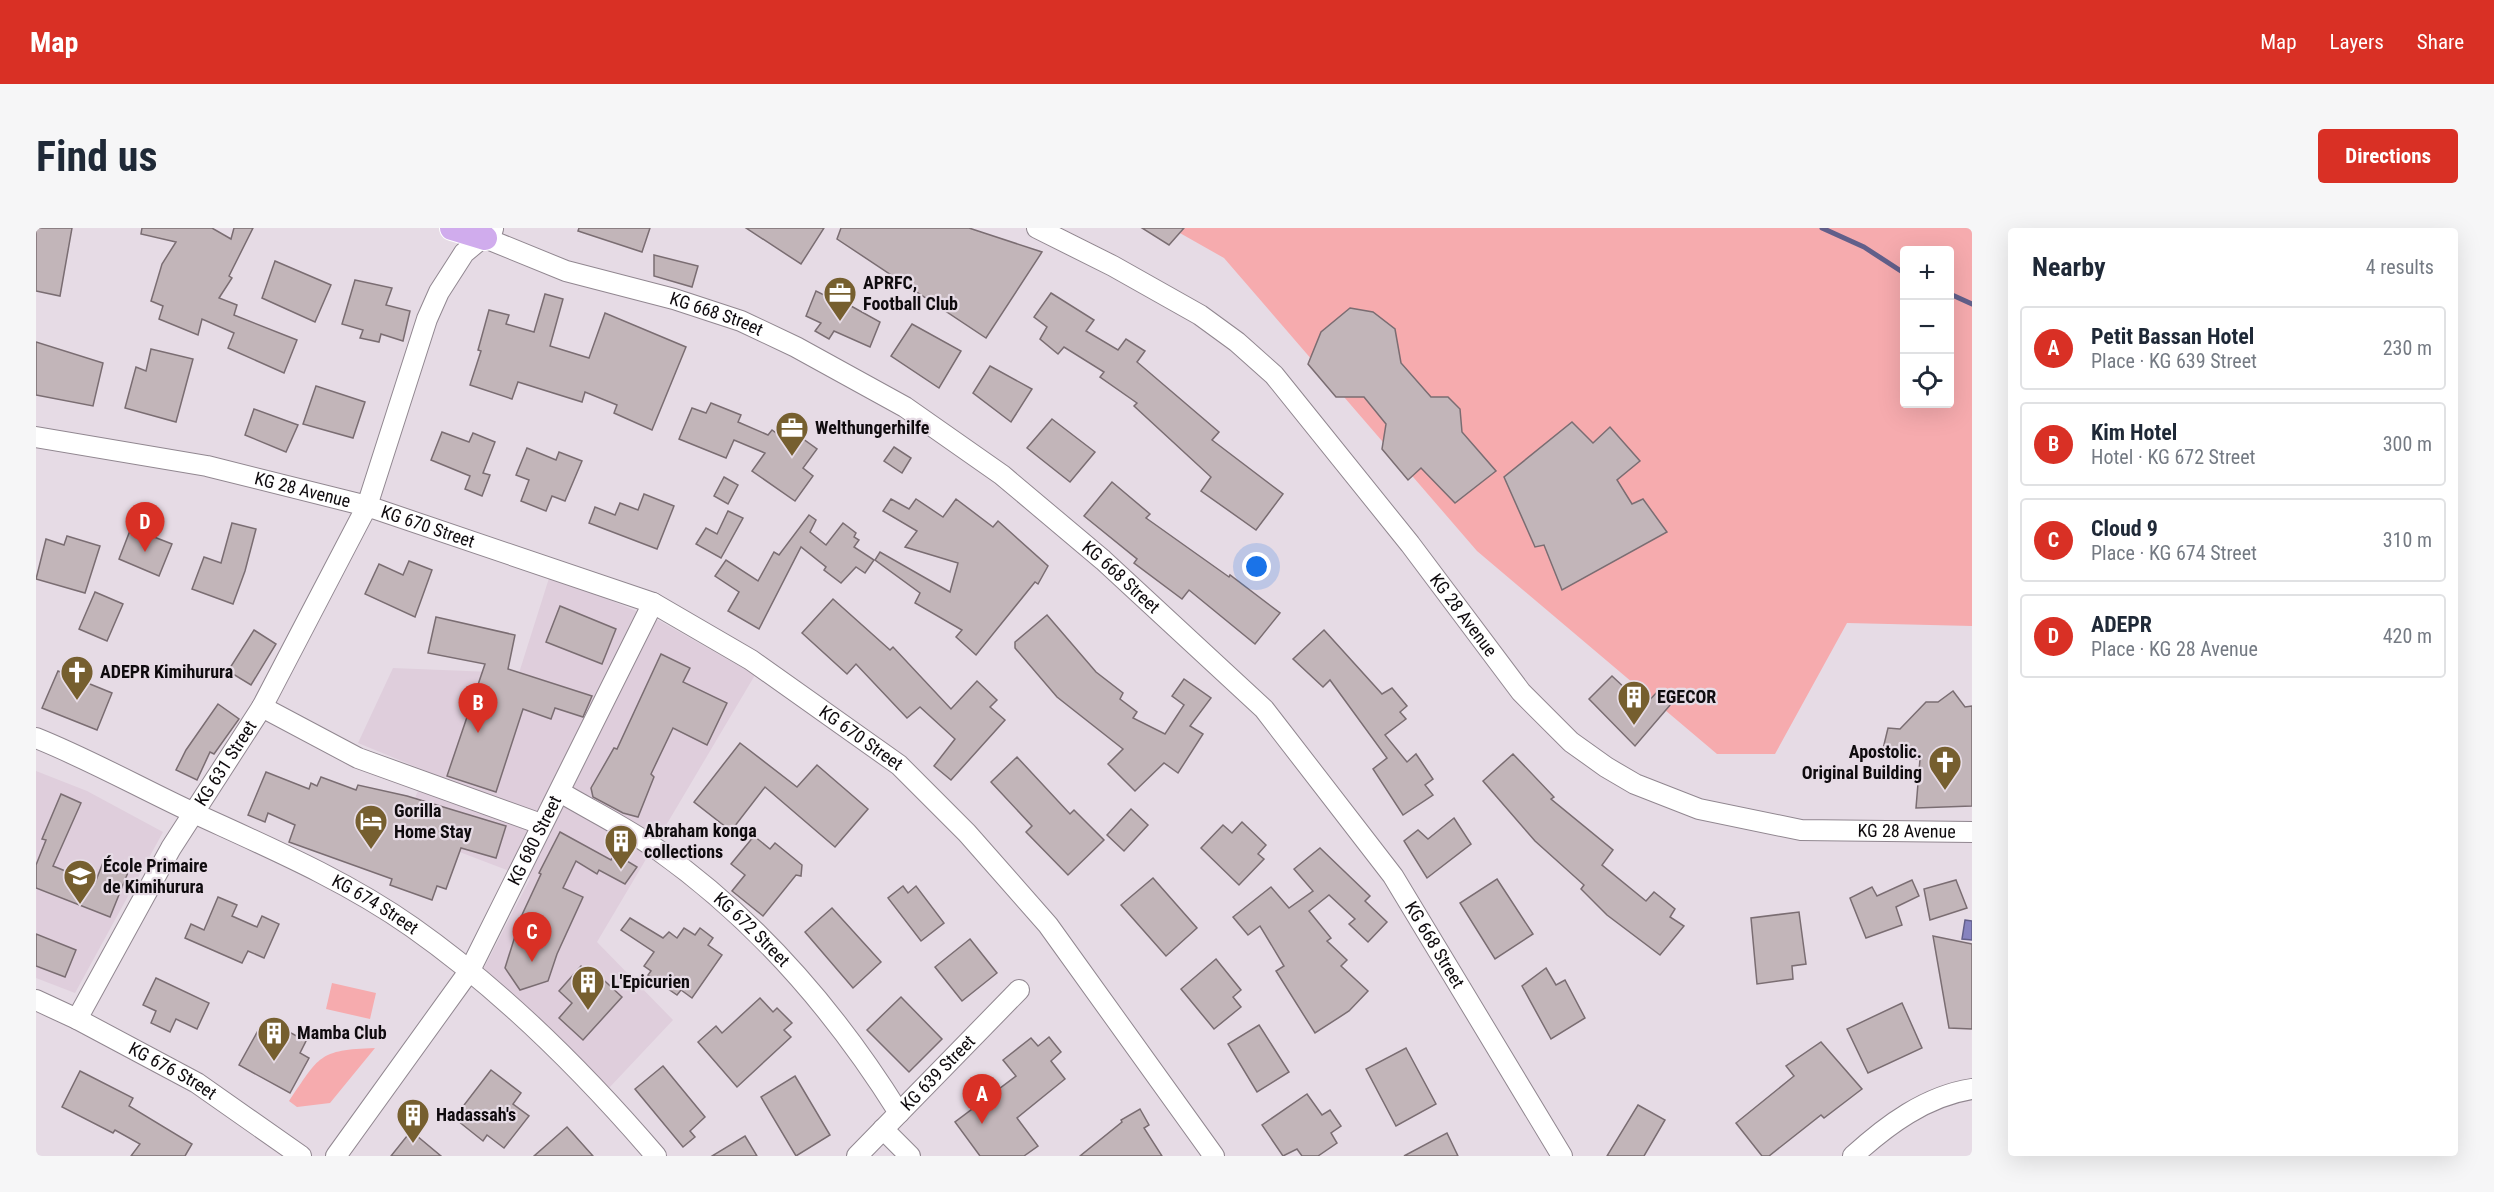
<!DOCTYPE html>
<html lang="en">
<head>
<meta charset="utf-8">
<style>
  body { margin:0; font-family:"Roboto Condensed",sans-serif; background:#f6f6f7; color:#1f2937 }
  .controls { position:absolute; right:18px; top:18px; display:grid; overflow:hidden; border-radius:6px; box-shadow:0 6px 24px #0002 }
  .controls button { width:54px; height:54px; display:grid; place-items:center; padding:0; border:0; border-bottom:2px solid #e0e1e3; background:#fff; color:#1f2937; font:30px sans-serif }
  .you { position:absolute; left:1221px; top:339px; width:21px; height:21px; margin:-15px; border:4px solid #fff; border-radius:50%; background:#1a73e8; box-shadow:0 0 0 9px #1a73e833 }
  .badge { display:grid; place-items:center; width:39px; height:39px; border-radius:50%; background:#d93025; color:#fff; font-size:20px; font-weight:700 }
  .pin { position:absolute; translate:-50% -50px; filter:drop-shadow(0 2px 3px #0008) }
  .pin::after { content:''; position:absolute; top:32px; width:21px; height:18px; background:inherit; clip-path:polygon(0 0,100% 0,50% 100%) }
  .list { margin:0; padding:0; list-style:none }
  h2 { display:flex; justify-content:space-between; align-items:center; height:78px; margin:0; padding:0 24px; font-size:26px }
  h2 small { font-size:20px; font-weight:400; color:#747a83 }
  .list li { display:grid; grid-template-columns:39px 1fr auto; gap:18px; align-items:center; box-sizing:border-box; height:84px; margin:0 12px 12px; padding:0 12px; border:2px solid #e0e1e3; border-radius:6px }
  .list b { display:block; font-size:22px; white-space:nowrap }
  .list p { margin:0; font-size:20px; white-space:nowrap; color:#747a83 }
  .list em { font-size:20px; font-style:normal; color:#747a83 }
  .icon { flex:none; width:33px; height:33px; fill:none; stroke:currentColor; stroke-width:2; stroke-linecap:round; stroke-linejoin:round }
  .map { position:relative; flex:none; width:1936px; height:928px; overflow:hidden; border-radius:6px }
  header { display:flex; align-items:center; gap:36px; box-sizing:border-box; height:84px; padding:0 30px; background:#d93025; color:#fff }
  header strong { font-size:28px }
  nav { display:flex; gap:33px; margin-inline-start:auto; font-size:21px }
  .intro { display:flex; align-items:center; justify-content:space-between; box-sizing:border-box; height:144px; padding:0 36px }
  h1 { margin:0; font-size:42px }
  .button { padding:15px 27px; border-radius:6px; background:#d93025; color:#fff; font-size:21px; font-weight:700 }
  main { display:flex; gap:36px; padding:0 36px }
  aside { flex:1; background:#fff; border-radius:6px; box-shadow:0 6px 24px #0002 }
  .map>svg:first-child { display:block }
  .built { fill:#dfcedc }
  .green { fill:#f6abae; fill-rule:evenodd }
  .water { fill:#8683bf; stroke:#625f8a; stroke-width:1.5 }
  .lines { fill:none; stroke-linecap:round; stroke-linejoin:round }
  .stream { stroke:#625f8a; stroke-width:5 }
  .building { fill:#c2b5b9; stroke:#7a6d72; stroke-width:1.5 }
  .minor-casing { stroke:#918790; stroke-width:22 }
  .major-casing { stroke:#fff; stroke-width:26 }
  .minor { stroke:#fff; stroke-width:20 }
  .major { stroke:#d0aced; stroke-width:24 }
  .labels { text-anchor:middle; stroke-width:4.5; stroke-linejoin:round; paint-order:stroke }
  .poi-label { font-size:18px; font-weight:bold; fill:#0f0b0e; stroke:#e6dbe5; text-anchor:start }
  .street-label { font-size:18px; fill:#0f0b0e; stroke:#e6dbe5 }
</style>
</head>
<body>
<header>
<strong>Map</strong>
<nav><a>Map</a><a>Layers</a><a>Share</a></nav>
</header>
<div class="intro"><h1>Find us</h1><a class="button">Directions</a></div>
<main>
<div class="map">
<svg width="1936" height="928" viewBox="0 0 1936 928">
  <rect width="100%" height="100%" fill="#e6dbe5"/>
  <g class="built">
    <path d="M514,347L624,393L719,447L561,714L637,792L573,860L448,740L494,651L366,602L390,543L322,515L357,440L483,445Z"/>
    <path d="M0,543L51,563L127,604L39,765L0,750Z"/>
  </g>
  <g class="green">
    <path d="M1135,0H1936V398L1811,395L1739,526H1681L1441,323L1188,30ZM1868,22H1914V176H1868Z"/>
    <path d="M296,755L340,765L334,791L290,781Z"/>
    <path d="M339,820L294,875L261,879L253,873C284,828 282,822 339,820Z"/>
  </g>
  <path class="water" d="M1929,692L1936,693V712L1926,711Z"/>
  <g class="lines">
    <g class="stream">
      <path d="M1786,0L1828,19L1868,45"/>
      <path d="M1914,66L1936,76"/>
    </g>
  </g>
  <g class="building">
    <path d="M0,0H36L24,68L0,63Z"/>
    <path d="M106,0H176L195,11L198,0H217L193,48L196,50L183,70L201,77L198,87L261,112L248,145L192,120L198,105L166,91L162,107L123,91L127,78L115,73L126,36L140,14L105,6Z"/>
    <path d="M543,0H614L606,24L542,3Z"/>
    <path d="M710,0H788L765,36Z"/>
    <path d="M805,0H933L1006,24L950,110L801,11Z"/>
    <path d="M1106,0H1148L1133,17Z"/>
    <path d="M618,27L662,38L656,59L618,48Z"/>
    <path d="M239,33L295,57L279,94L226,70Z"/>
    <path d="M319,52L356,60L350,77L374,83L367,113L345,106L343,114L324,110L327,102L306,96Z"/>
    <path d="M798,58L817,66L815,78L844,94L834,119L798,103L793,111L779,103L785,95L770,88L780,63L794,70Z"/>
    <path d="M1015,65L1058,92L1050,103L1082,122L1090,111L1109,123L1101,134L1183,204L1176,212L1247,266L1220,302L1165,263L1175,249L1098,178L1101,175L1064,149L1068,144L1028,119L1022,126L1004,111L1011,99L998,89Z"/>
    <path d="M509,66L527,71L514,118L553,130L569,85L650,119L616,202L578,185L581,177L549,164L546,174L482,154L476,171L434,157L445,123L442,122L453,82L473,87L470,96L498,104Z"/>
    <path d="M1314,80L1337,84L1359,101L1365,135L1395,169H1412L1424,181L1426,204L1460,243L1419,275L1385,240L1372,252L1346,221L1350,196L1328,169H1300L1272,136L1285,104Z"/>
    <path d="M876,96L925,123L903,160L855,128Z"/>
    <path d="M0,114L67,135L57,178L0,167Z"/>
    <path d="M115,121L157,131L140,194L89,180L100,139L110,143Z"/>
    <path d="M954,138L996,161L975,194L937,165Z"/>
    <path d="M280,158L329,174L317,210L267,196Z"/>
    <path d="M675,175L705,187L702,194L732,207L736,202L743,207L749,198L781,221L767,240L777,248L759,273L716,243L729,225L698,212L690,230L643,211L656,180L670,185Z"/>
    <path d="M218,181L262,197L250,224L209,207Z"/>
    <path d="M1016,191L1059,224L1034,254L991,220Z"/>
    <path d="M1536,194L1557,215L1574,199L1604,233L1581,252L1596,276L1607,271L1631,304L1526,362L1508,317L1499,319L1468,249Z"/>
    <path d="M406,204L433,214L437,205L459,214L447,245L454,247L446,268L429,261L434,248L395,232Z"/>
    <path d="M858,219L875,230L866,245L848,233Z"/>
    <path d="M491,220L520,232L523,224L546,233L529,273L516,268L510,283L485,273L493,252L480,247Z"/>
    <path d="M688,249L702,257L692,276L678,268Z"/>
    <path d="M1076,254L1114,286L1110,290L1193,349L1194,347L1244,385L1219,416L1153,362L1146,371L1098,335L1101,331L1048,288Z"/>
    <path d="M608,266L638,278L621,321L553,295L559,279L579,287L584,275L602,282Z"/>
    <path d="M855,271L873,281L880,271L907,289L920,271L957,299L962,293L1012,338L1002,356L999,354L940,427L920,409L926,402L879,375L884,365L839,332L844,324L914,364L922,335L869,319L881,303L847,283Z"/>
    <path d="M692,283L707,290L685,330L660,316L670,300L681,306Z"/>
    <path d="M773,287L780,292L774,304L790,317L807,295L820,305L818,309L823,312L818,319L838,332L829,345L820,339L805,355L788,342L790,339L765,319L723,401L692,383L703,364L679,348L690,332L722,353L738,324L743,327Z"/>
    <path d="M196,295L220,301L209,343L197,376L156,361L168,329L185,335Z"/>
    <path d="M95,300L136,316L123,348L83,331Z"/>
    <path d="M31,308L64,318L49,365L0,351L10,311L28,317Z"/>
    <path d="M373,333L396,342L379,389L329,366L343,336L367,347Z"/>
    <path d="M59,364L87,376L71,413L43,401Z"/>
    <path d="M797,371L854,422L857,419L915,481L941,453L961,472L954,479L969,492L915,552L898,538L919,511L884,479L871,490L820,436L811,446L766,405Z"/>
    <path d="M524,378L580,401L566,436L510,414Z"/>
    <path d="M1011,387L1060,444L1087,465L1084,471L1101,484L1097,490L1129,506L1148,477L1136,468L1148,451L1175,470L1154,498L1167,506L1142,545L1128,535L1099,563L1072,536L1087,521L1021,469L979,420V414Z"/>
    <path d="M400,389L479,407L472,441L556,468L547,489L519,480L515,491L487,481L460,564L411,548L449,436L392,425Z"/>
    <path d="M218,402L240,416L215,457L192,443Z"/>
    <path d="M1288,402L1346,466L1356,460L1371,478L1364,484L1370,491L1349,507L1371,534L1380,526L1397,551L1389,557L1397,567L1367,587L1337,541L1351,530L1294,452L1287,459L1257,431Z"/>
    <path d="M625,426L654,440L647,454L691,475L671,517L637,500L615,546L618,549L602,589L587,585L557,569L555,560L578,520L581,521Z"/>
    <path d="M22,443L76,465L61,502L6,480Z"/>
    <path d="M1576,448L1608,478L1622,463L1635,476L1599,518L1553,471Z"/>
    <path d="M1917,463L1929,479L1936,478V578L1880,580L1884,531L1845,529L1852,500L1864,501L1890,474H1902Z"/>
    <path d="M182,476L203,491L178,526L174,524L161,552L140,542L150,522Z"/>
    <path d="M704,515L761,559L781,537L832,581L799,619L729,559L695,603L658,574Z"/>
    <path d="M1477,526L1518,569L1515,571L1577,622L1566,637L1610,673L1618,664L1639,681L1634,689L1648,698L1624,727L1571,687L1545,661L1548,657L1499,613L1447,553Z"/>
    <path d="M981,529L1034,586L1038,582L1068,612L1032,647L990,604L996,598L955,554Z"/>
    <path d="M230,544L273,561L275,555L281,558L285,549L320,562L322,557L371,568L470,598L460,630L425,620L410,661L401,658L396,672L354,657L356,651L253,614L259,597L232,585L229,594L212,587Z"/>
    <path d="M25,566L45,575L17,638L59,655L68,632L93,642L74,689L0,660V637L10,612L6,611Z"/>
    <path d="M1095,581L1112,597L1088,623L1071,607Z"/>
    <path d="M1418,590L1435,616L1391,650L1368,613L1382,602L1392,611Z"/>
    <path d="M1206,594L1230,617L1222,626L1228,631L1203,657L1165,620L1187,597L1196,605Z"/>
    <path d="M524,604L575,632L578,625L601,639L589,656L563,642L561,646L540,633L527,660L547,669L521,726L512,753L484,762L469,740L485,689L505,646L503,645Z"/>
    <path d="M718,608L734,621L739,615L766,637L765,648L760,647L727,688L696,663L709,647L695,636Z"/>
    <path d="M1284,620L1334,668L1329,673L1351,694L1332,714L1313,696L1319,691L1293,667L1273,683L1295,710L1291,713L1311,732L1305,738L1332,763L1313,783L1279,805L1240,743L1248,738L1224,698L1212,707L1197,689L1235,659L1253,680L1277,663L1258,641Z"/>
    <path d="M1117,650L1161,700L1130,728L1085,677Z"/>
    <path d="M1461,651L1497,706L1459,731L1424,675Z"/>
    <path d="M1876,652L1883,668L1860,679L1866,697L1830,710L1814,670L1836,659L1841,668Z"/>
    <path d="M1920,652L1931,680L1894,692L1888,661Z"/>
    <path d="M867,658L872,665L880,658L908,695L885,713L852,670Z"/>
    <path d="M182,669L201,677L196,688L221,699L226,688L243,696L228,730L212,723L206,735L149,710L155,696L168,702Z"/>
    <path d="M796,680L845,734L817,760L769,704Z"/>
    <path d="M1763,684L1770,736L1756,738L1757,751L1721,756L1715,690Z"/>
    <path d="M594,690L627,710L633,704L641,710L648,700L659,707L664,700L677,710L672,717L686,727L656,770L645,762L641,767L612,747L615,743L608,738L618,724L585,702Z"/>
    <path d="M0,706L40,722L29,749L0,738Z"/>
    <path d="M1897,708L1936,716V801L1913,800Z"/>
    <path d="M934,711L961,745L926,773L899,739Z"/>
    <path d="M1180,731L1205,762L1197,769L1205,779L1178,801L1145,761Z"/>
    <path d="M545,738L554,747L558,743L586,769L547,812L523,790L536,775L523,763Z"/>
    <path d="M1510,740L1520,757L1529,752L1549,790L1515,811L1486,758Z"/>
    <path d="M120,750L173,775L161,801L140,791L134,804L115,795L120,783L107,777Z"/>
    <path d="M865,769L906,811L873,844L831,802Z"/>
    <path d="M724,770L737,784L741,780L756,795L748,802L755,809L701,859L662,814L680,798L686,805Z"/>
    <path d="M1866,775L1886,820L1832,845L1811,801Z"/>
    <path d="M1223,797L1253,844L1221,864L1192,816Z"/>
    <path d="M242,798L270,813L264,825L273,830L254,865L203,837L224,799L238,806Z"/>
    <path d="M1013,809L1025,824L1015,833L1029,851L981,890L1002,918L988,928H944L919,894L980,848L967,832L995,810L1002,818Z"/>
    <path d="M1785,814L1826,861L1788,890L1785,887L1733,928H1726L1700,895L1758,848L1750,838Z"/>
    <path d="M1370,820L1400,876L1360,898L1330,841Z"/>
    <path d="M627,838L669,889L654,903L659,909L647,919L599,861Z"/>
    <path d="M455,842L485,865L477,876L493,888L468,920L451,907L447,913L422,893L430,884L425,881Z"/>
    <path d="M44,843L97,870L93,878L156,916L149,928H95L104,916L79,902L77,905L26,879Z"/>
    <path d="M759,848L794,907L760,928L725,869Z"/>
    <path d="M1271,866L1286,887L1294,882L1305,898L1295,905L1301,915L1282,928H1266L1261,921L1247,928L1226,897Z"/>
    <path d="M1602,877L1629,892L1608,928H1571Z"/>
    <path d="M1104,881L1113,897L1108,900L1126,928H1044L1086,894L1085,892Z"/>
    <path d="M531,899L557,928H498Z"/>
    <path d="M375,903L405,928H355Z"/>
    <path d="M1411,905L1422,928H1368Z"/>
    <path d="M709,908L721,928H676Z"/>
  </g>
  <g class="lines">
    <defs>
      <g id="minor">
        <path id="s1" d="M1001,0L1077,38L1164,87L1201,114L1238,147L1374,316L1485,464L1535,514L1570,539L1599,556L1663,581L1765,602L1936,604"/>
        <path id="s2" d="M449,10L530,43L638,71L705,93L760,119L869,179L966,247L1067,332L1228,481L1357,648L1526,928"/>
        <path id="s3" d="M0,209L171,238L331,278L391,91L403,64L428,25L457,1"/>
        <path d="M226,479L322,530L505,596"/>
        <path id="s4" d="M0,510C55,532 106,561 160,586C234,620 309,652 376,699C467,763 548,844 620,928"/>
        <path id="s5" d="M524,564C556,583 591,600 622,622C719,691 800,784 863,885"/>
        <path id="s6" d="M0,772L41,791L161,855L265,928"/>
        <path id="s7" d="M41,791L135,620L226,479L331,278L617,375L715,432L863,537L931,605L1012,697L1178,928"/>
        <path d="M847,901L874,928"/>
        <path id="s8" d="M300,928L434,742L617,375"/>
        <path id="s9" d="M821,928L983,762"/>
        <path d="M1817,928C1851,897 1890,868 1936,861"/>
      </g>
      <path id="major" d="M416,0L449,10"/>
    </defs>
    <use href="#minor" class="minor-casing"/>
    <use href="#major" class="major-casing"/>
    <use href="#minor" class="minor"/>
    <use href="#major" class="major"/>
  </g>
  <defs>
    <symbol id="office-pin" viewBox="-11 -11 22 30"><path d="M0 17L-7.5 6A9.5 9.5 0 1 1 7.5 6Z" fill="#765f2f" stroke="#e6dbe5"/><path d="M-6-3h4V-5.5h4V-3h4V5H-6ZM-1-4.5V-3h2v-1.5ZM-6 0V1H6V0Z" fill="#fff"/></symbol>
    <symbol id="church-pin" viewBox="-11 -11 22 30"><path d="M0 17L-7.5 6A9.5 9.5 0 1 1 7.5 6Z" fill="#765f2f" stroke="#e6dbe5"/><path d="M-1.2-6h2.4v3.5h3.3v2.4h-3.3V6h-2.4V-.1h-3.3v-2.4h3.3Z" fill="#fff"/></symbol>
    <symbol id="building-pin" viewBox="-11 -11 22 30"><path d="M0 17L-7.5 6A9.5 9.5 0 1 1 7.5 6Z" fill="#765f2f" stroke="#e6dbe5"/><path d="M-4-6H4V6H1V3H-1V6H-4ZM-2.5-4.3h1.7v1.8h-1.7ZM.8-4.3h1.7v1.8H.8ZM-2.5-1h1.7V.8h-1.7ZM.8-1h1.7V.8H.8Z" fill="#fff"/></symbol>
    <symbol id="hotel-pin" viewBox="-11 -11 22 30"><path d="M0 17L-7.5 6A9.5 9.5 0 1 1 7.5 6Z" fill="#765f2f" stroke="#e6dbe5"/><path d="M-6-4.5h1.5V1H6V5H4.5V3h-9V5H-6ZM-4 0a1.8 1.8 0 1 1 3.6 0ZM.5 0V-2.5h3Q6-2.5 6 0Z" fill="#fff"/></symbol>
    <symbol id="school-pin" viewBox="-11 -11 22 30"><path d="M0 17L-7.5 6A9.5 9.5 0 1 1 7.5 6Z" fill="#765f2f" stroke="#e6dbe5"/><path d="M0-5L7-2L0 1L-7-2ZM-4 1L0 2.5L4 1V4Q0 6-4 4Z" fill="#fff"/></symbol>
  </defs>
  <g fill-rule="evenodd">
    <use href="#office-pin" x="785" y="46" width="38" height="52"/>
    <use href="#office-pin" x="737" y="181" width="38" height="52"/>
    <use href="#church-pin" x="22" y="425" width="38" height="52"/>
    <use href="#building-pin" x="1579" y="450" width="38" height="52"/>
    <use href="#church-pin" x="1890" y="515" width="38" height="52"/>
    <use href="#hotel-pin" x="316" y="574" width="38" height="52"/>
    <use href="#building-pin" x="566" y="594" width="38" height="52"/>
    <use href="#school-pin" x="25" y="629" width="38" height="52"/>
    <use href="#building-pin" x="533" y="735" width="38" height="52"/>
    <use href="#building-pin" x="219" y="786" width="38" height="52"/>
    <use href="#building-pin" x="358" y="868" width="38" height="52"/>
  </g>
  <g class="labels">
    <g class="poi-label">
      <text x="827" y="61">APRFC,<tspan x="827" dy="21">Football Club</tspan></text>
      <text x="779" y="206">Welthungerhilfe</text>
      <text x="64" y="450">ADEPR Kimihurura</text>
      <text x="1621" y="475">EGECOR</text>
      <text x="1886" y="530" text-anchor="end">Apostolic.<tspan x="1886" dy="21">Original Building</tspan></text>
      <text x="358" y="589">Gorilla<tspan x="358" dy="21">Home Stay</tspan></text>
      <text x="608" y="609">Abraham konga<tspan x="608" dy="21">collections</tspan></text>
      <text x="67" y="644">École Primaire<tspan x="67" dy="21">de Kimihurura</tspan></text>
      <text x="575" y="760">L'Epicurien</text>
      <text x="261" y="811">Mamba Club</text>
      <text x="400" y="893">Hadassah's</text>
    </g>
    <g class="street-label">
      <text dy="6" stroke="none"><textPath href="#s2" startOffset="244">KG 668 Street</textPath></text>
      <text dy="6" stroke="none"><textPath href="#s3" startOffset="272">KG 28 Avenue</textPath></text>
      <text dy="6" stroke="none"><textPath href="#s7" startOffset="654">KG 670 Street</textPath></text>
      <text dy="6" stroke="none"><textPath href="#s2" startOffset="730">KG 668 Street</textPath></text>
      <text dy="6" stroke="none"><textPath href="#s1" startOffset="586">KG 28 Avenue</textPath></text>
      <text dy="6" stroke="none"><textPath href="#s7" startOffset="1140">KG 670 Street</textPath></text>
      <text dy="6" stroke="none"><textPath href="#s7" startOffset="296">KG 631 Street</textPath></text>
      <text dy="6" stroke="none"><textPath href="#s1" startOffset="1108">KG 28 Avenue</textPath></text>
      <text dy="6" stroke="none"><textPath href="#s8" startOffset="374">KG 680 Street</textPath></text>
      <text dy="6" stroke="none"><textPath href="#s4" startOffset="378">KG 674 Street</textPath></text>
      <text dy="6" stroke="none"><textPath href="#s5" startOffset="237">KG 672 Street</textPath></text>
      <text dy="6" stroke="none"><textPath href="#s2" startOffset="1216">KG 668 Street</textPath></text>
      <text dy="6" stroke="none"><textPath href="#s6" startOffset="154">KG 676 Street</textPath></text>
      <text dy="6" stroke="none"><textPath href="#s9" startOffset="116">KG 639 Street</textPath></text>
    </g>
  </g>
</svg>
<div class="controls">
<button>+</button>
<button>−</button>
<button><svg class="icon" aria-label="locate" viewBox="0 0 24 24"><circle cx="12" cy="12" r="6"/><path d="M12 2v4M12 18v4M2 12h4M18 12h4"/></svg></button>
</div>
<div class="you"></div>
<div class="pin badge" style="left:946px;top:896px">A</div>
<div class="pin badge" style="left:442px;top:505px">B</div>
<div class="pin badge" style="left:496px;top:734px">C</div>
<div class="pin badge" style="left:109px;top:324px">D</div>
</div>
<aside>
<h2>Nearby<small>4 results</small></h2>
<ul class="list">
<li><span class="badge">A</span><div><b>Petit Bassan Hotel</b><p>Place · KG 639 Street</p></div><em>230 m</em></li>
<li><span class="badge">B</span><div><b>Kim Hotel</b><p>Hotel · KG 672 Street</p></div><em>300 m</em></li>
<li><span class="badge">C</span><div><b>Cloud 9</b><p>Place · KG 674 Street</p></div><em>310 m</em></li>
<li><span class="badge">D</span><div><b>ADEPR</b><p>Place · KG 28 Avenue</p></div><em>420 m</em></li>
</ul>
</aside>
</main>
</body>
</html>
